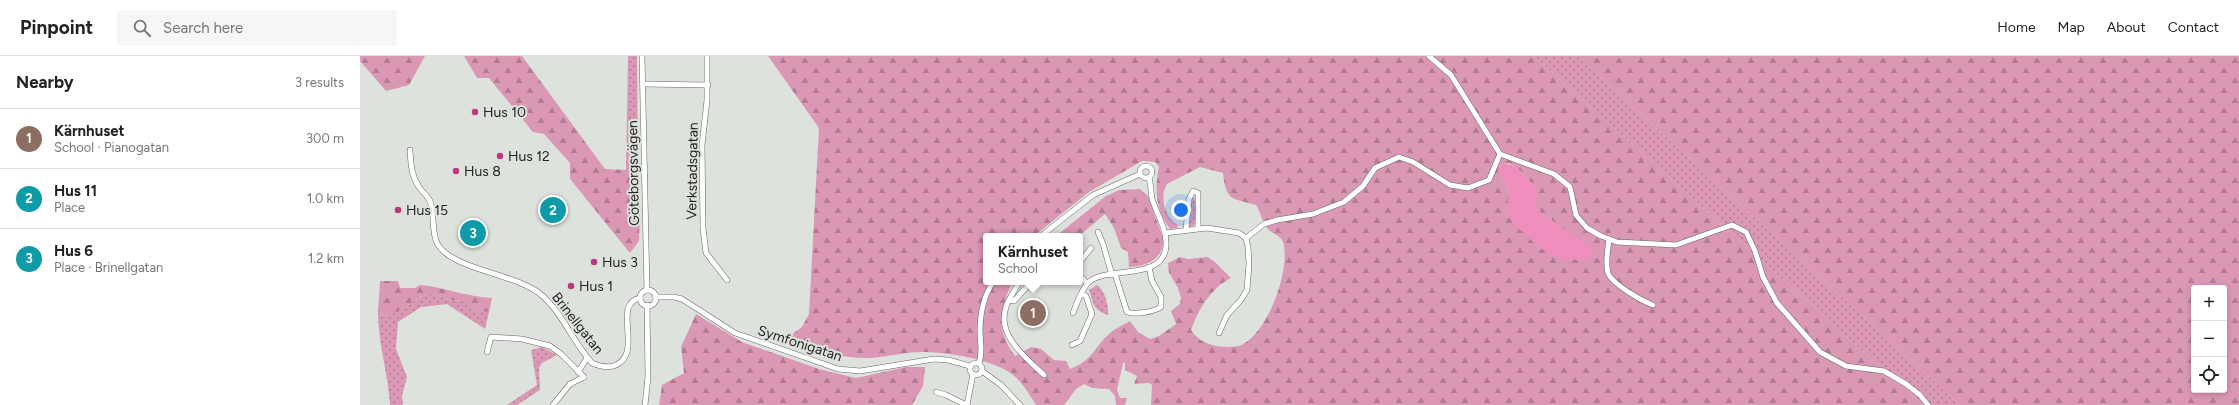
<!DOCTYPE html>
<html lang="en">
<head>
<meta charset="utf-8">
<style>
  body { margin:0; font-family:Figtree,sans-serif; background:#f6f6f6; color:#222 }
  .controls { position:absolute; right:12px; bottom:12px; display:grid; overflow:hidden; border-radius:4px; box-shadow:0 2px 6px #0003 }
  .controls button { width:36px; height:36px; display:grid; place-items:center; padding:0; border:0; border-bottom:1px solid #e0e0e0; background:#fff; color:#222; font:20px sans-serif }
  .you { position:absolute; left:821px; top:154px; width:14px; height:14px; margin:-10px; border:3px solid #fff; border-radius:50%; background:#1a73e8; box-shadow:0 0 0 6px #1a73e833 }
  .badge { display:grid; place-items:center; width:26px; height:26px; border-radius:50%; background:#1a73e8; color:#fff; font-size:13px; font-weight:700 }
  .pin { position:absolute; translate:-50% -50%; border:2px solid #fff; box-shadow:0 1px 4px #0006 }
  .popup { position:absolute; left:623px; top:177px; width:100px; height:52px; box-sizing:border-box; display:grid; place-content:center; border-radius:4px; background:#fff; filter:drop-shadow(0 1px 3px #0005); font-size:13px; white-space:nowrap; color:#767676 }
  .popup b { font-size:15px; color:#222 }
  .popup::after { content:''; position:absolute; left:50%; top:100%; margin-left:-8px; border:8px solid transparent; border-top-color:#fff }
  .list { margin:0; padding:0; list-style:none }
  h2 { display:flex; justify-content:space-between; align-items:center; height:52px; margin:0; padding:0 16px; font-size:17px }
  h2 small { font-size:13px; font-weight:400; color:#767676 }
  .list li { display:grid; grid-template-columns:26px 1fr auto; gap:12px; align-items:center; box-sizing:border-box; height:60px; padding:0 16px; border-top:1px solid #e0e0e0 }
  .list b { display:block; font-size:15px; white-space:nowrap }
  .list p { margin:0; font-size:13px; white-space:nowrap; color:#767676 }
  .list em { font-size:13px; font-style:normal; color:#767676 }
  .icon { flex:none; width:22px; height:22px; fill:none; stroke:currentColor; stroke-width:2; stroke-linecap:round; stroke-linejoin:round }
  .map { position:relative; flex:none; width:1879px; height:349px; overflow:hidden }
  header { display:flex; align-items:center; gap:24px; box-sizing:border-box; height:56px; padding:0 20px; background:#fff; border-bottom:1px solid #e0e0e0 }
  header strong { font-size:19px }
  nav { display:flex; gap:22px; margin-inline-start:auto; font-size:14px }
  .search { width:280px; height:36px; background:#f6f6f6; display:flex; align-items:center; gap:10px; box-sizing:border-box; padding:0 14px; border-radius:4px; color:#767676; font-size:15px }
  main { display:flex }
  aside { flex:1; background:#fff }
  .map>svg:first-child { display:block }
  .grass { fill:url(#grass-dots) }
  .forest { fill:url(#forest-firs); fill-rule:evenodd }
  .water { fill:#f08ebb }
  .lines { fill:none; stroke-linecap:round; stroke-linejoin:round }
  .minor-casing { stroke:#636762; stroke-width:6 }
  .minor { stroke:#fff; stroke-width:5 }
  .poi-dot { fill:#bb387e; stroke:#dee2dc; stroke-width:1.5 }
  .labels { text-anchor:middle; stroke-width:4; stroke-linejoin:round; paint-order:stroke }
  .poi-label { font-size:14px; fill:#232523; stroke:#dee2dc; text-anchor:start }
  .street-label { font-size:14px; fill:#232523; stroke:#dee2dc }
</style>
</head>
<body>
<header>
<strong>Pinpoint</strong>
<div class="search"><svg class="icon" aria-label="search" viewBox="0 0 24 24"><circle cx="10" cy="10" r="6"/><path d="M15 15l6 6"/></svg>Search here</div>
<nav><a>Home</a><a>Map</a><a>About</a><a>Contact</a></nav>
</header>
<main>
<aside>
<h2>Nearby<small>3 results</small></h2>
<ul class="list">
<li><span class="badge" style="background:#8d6e63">1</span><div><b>Kärnhuset</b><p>School · Pianogatan</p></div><em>300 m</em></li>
<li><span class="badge" style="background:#0f9aa8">2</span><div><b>Hus 11</b><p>Place</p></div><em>1.0 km</em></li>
<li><span class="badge" style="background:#0f9aa8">3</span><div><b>Hus 6</b><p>Place · Brinellgatan</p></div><em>1.2 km</em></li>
</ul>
</aside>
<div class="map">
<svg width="1879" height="349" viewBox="0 0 1879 349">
  <defs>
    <pattern id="grass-dots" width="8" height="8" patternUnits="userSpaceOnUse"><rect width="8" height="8" fill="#db98b5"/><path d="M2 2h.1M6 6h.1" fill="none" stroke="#b17c93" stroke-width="1.8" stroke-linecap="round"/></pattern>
    <pattern id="forest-firs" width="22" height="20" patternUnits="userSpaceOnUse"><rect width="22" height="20" fill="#db98b5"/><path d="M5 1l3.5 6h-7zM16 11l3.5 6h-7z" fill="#b17c93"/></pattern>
  </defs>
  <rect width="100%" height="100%" fill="#dee2dc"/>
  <g class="grass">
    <path d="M268,0H277L278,119L266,114Z"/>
    <path d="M1174,0H1217L1600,349H1563Z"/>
    <path d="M832,141L836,142L837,166L833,170L829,171Z"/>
    <path d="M737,229C745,235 749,249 748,259C732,253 734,248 729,234Z"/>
    <path d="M71,237L91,244L104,245L119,255L129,256L125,273L87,248L61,251L38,266L36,293L47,321L42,340L43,349H30C28,317 18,287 18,256L25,260C42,255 54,242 71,237Z"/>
    <path d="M182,291L197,299L182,307L179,312L180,334L157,349H147L177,329L171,294Z"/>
  </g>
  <g class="forest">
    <path d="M0,0H65L49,29L26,35L0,5Z"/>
    <path d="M104,0H162L245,113L266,114L278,119L280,153L279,185L270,197L210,123V107L184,78L173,76L129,22H117Z"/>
    <path d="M408,0H1174L1563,349H791L792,329L789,327L774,328L777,320L765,314V307H763L757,334L760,342H767L765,349H756L755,340L749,333L732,332L724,328L716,333L704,349H676C669,338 662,326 652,318C631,303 587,296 561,296C543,296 524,302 506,302C477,302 451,293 423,285L442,271L449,258L459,72ZM782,105L795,106L799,111C794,134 796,154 810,173L817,172L818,169C805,162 799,141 807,128L840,111L863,117C866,145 871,142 896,149C900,155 903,168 908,173C915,180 922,179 924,190C929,217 908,275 883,288C877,292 863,291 856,290C846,288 837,283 831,274C839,253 850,233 871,222L856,207L848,201L828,203L820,201L808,207L809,217L818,232L821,242L820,248L811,255L816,268L799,280L790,283L778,276L770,265C763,269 754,273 748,279C733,293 733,304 710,313L706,305L694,304L681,293L671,291L655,300C635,272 640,256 652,226H626V180H674L729,136ZM1141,107H1149L1163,117L1176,153L1217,183L1146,153C1153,134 1148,131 1138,115Z"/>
    <path d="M1217,0H1879V349H1600ZM1834,232H1864V334H1834Z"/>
    <path d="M780,133L788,140L803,182C805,202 787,211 769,211L768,196L761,192L754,172L745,158L719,180H696L746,140L759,134Z"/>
    <path d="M20,225H38L40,232H55L60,229C84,231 107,241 132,242L129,256L119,255L104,245L91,244L71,237L60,241L37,256L25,260L18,256Z"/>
    <path d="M336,258L382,286L459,313L496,322L546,311H565L563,330L552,349H299L302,329L324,317L321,291Z"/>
  </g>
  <path class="water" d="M1141,107C1156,106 1167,122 1177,133L1176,153L1234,194L1229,203L1203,204L1180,192L1155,169L1146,152C1153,134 1148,131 1138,115Z"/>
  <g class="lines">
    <defs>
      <g id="minor">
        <path d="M282,0L287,234"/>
        <path d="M347,0V44L342,89L343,172L346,197L367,224"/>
        <path d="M1069,0L1091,19L1140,98L1194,118L1210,131L1216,159L1227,172L1241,180L1257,186L1316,189L1372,169L1386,176L1395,195L1403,221L1417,247L1460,296L1486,310L1524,315L1546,328L1560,339L1568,349"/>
        <path d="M283,28L348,29"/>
        <path d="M50,94C51,108 51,119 59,131C62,136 68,140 70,145C75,158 71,174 77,187C90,213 153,217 179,237C202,255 212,285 232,307C239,310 248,313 256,309C284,296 251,248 280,242"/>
        <circle cx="786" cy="116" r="6"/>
        <path d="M826,173L829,143L833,135L838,137V172"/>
        <path d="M738,176L743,188L752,219"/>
        <path d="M805,177L847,172L879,177L886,182L888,191L889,208L887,234L881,244L867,259L859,277"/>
        <path d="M681,180L733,139L780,118"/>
        <path d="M886,182L904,168L917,164L953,158L984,146L1003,130L1015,112L1039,101L1053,106L1090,129L1108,132L1129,124L1140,98"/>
        <path d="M1249,183C1248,193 1245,207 1248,217C1252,228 1282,245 1293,249"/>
        <path d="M720,206L731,192"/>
        <path d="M755,218L767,256C775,259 793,256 801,251V241L792,225L789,211"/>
        <path d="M720,220L727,227"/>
        <path d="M659,226C655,234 649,242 646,251C636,279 666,302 684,319"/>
        <circle cx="288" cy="242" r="8"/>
        <path d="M296,241H314L322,243L375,277L478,313L500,315L574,303L588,304L610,310"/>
        <path d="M649,244L654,245L671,226"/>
        <path d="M713,257C717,247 721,234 728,227C746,209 804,226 806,190C807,173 797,158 792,143C791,136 791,129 789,122"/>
        <path d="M712,289L720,285L732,258L726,240L722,238"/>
        <path d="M127,296L131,281L162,283L190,290L201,298L224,321"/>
        <circle cx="616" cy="313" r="6"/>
        <path d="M619,307C623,296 620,286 620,275C620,258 624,240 633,226"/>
        <path d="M622,315L641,329L660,349"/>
        <path d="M218,316L227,302"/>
        <path d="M576,336L586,339L606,349"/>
        <path d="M193,349L210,328L224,321"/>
        <path d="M285,349L288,321L287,249"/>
        <path d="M607,349L613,318"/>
      </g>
    </defs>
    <use href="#minor" class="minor-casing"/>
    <use href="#minor" class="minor"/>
  </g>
  <g class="poi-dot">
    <circle cx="115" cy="56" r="4"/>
    <circle cx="140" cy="100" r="4"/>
    <circle cx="96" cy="115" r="4"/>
    <circle cx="38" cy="154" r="4"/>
    <circle cx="234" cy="206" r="4"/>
    <circle cx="211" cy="230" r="4"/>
  </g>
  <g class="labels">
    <g class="poi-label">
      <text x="123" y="61">Hus 10</text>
      <text x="148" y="105">Hus 12</text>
      <text x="104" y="120">Hus 8</text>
      <text x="46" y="159">Hus 15</text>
      <text x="242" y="211">Hus 3</text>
      <text x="219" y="235">Hus 1</text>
    </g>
    <g class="street-label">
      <text transform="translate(332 115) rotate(-89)" y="5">Verkstadsgatan</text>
      <text transform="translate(273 117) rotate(-91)" y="5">Göteborgsvägen</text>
      <text transform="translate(218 267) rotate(52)" y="5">Brinellgatan</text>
      <text transform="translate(440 287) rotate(18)" y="5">Symfonigatan</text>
    </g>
  </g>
</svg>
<div class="controls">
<button>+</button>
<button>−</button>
<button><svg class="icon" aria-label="locate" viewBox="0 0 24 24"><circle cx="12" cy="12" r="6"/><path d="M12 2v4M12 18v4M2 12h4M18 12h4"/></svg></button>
</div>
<div class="you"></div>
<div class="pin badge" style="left:673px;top:257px;background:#8d6e63">1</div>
<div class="popup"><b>Kärnhuset</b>School</div>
<div class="pin badge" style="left:193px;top:154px;background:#0f9aa8">2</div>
<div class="pin badge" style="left:113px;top:177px;background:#0f9aa8">3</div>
</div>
</main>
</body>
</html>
